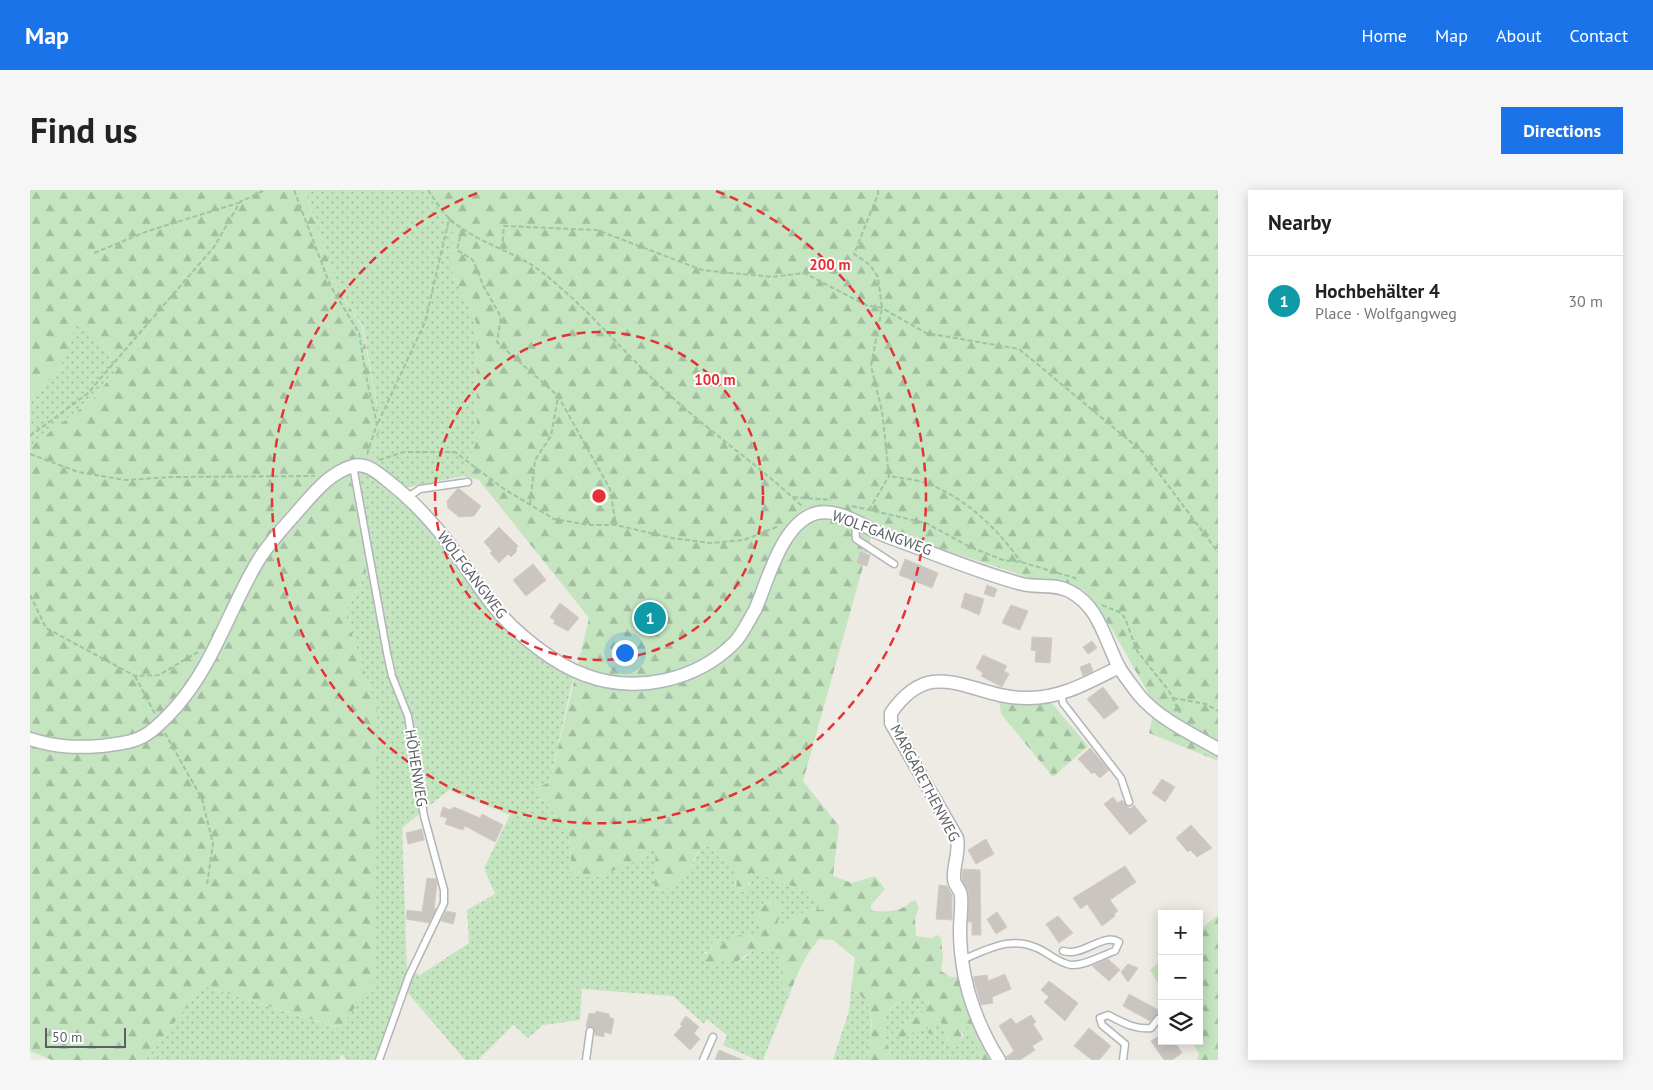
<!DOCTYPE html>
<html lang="en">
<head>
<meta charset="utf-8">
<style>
  body { margin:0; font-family:"PT Sans",sans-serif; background:#f6f6f6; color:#222 }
  .controls { position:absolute; right:15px; bottom:15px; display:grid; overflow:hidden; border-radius:0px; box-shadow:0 2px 12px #0003 }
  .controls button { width:45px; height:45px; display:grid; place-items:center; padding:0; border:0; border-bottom:1px solid #e0e0e0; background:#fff; color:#222; font:25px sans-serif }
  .scale { position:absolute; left:15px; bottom:12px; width:81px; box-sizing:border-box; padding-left:5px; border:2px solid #5c6064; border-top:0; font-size:14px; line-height:18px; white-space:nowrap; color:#5c6064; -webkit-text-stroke:4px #fff; paint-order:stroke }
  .you { position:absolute; left:594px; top:462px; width:18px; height:18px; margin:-12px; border:4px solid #fff; border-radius:50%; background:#1a73e8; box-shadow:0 0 0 8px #1a73e833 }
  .badge { display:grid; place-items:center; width:32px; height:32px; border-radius:50%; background:#1a73e8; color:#fff; font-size:16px; font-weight:700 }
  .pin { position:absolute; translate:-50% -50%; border:2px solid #fff; box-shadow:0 1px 5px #0006 }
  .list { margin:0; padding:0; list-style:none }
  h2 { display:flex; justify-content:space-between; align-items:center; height:65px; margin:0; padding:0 20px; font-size:21px }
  h2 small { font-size:16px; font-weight:400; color:#767676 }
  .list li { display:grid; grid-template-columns:32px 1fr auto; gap:15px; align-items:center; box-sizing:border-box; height:90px; padding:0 20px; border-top:1px solid #e0e0e0 }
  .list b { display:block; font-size:19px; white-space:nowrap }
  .list p { margin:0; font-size:16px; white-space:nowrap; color:#767676 }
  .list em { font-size:16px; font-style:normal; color:#767676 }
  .icon { flex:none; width:28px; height:28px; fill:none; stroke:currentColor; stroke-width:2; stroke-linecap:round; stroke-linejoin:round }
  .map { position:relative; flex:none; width:1188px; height:870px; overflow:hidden; border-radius:0px }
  header { display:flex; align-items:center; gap:30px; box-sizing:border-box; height:70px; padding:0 25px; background:#1a73e8; color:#fff }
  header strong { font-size:24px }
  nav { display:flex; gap:28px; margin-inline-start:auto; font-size:18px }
  .intro { display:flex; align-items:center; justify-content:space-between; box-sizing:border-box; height:120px; padding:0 30px }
  h1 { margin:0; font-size:35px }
  .button { padding:12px 22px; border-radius:0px; background:#1a73e8; color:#fff; font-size:18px; font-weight:700 }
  main { display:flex; gap:30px; padding:0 30px }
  aside { flex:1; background:#fff; border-radius:0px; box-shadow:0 2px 12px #0003 }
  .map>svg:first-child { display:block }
  .grass { fill:url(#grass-dots); fill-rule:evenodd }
  .forest { fill:url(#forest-firs) }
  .building { fill:#cac5c1; stroke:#d3ccc2 }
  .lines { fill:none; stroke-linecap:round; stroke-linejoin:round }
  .service-casing { stroke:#b1b5b9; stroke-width:9 }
  .minor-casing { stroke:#b1b5b9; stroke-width:15 }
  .path { stroke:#9ac6a2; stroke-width:2; stroke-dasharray:5 2.5; stroke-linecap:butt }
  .service { stroke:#fff; stroke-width:6 }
  .minor { stroke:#fff; stroke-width:12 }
  .ring { fill:none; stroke:#e63135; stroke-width:2.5; stroke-dasharray:9 6 }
  .labels { text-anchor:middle; stroke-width:4; stroke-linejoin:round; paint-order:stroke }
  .street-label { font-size:15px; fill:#5c6064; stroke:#fff }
  .centre { fill:#e63135; stroke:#fff; stroke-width:2.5 }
  .ring-label { font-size:15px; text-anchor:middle; font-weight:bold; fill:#e63135; stroke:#fff; stroke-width:4; stroke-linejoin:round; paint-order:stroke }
</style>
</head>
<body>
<header>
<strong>Map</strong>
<nav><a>Home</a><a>Map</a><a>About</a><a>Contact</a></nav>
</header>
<div class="intro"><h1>Find us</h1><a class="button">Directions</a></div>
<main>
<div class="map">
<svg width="1188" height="870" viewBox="0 0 1188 870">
  <defs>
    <pattern id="grass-dots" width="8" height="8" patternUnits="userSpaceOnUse" patternTransform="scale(1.25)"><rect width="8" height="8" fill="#c4e5c0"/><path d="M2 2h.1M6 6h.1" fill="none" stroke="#a2bda0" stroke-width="1.8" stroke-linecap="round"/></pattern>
    <pattern id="forest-firs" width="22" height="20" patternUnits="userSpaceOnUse" patternTransform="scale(1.25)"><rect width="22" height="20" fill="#c4e5c0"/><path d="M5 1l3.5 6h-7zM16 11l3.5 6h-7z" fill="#a2bda0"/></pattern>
  </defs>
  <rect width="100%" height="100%" fill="#eeebe4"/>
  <g class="grass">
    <path d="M275,0H393L423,35L422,82L446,132L447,250L433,286L375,298L346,275L342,263L351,236L333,137L307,96Z"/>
    <path d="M48,129L89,177L63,209L0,257V207L28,183Z"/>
    <path d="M336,279L395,329L451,406L544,484L520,592L504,599L539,642L542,684L602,673L627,653L624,700C647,699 663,675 673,655L680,656C687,669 702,672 707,686L705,694L720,695L718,688L720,683H726L773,700L795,715L794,720L780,718C770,724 759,736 746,734L741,711L735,715V739L731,745C715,742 704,747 691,756L688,749L683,750L681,762H674L670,768L687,772L690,763L698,770L713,769L724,760L745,761L750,769L753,798L760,803L733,870H727L693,855L697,845L677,829L674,834L643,806L552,799L550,830L513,835L498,848L483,835L448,870H435L372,796L344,870H316L312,864L309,870H115L173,796L309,838L347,519L315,423L336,382L321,290ZM419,600L480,625L454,678L465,704L437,720L439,753L390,785L377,779L372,638Z"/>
    <path d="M821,800L836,809C844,829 842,849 838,870H803L819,821Z"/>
    <path d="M873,809H895L900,814L895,821L863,842L874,847L898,834L905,840L906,830L910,829L917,841V850L933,847V838L937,836L950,862L952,870H864C855,855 854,840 855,823Z"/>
  </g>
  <g class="forest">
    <path d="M0,0H275L307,96L332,137L351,236L342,263L346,275L336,279L321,290L336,382L315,423L347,519L345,790L310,838L173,796L115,870H22L0,861V257L63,209L89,177L48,130L28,183L0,207Z"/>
    <path d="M393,0H1188V571L1119,543L1125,515L1080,436L1053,400L997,387L844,337L773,591L809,636L803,686L822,693L845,686L855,699L841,715V720C847,723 864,721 870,719C876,717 879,712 885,710L889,717L885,728L886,746L901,748L908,745L911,748L913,767L911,781L921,787L935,786L969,870H952L950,862L937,837L933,838L929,857C914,854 918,840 909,829L906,830L905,840L902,845L897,842L898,834L874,847H865L863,842L895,821L900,814L895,809C874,808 870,809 855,823C854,840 855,855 864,870H838C842,846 849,810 821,800L825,768L803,750L789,749C775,765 767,784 760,803L753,798L750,769L745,761L724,760L706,772L698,770L690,764L687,772L681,775L670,768V764L681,762L683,750L688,749L692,755C700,745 718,743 731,744L735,739L728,736L724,726C729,719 737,710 746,712L752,721L747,734C758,736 771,724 780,718L793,720L795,715L773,700L726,683H720L718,702H708C705,695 708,688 705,683C699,671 686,668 680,656L673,655L649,694L638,698L624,700L626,654L602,673L565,688L542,684L539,642L504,599L520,592L559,428L449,290L433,286L447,250L446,132L422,82L423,35Z"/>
    <path d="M969,510L1020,511L1058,556L1023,587L971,524Z"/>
    <path d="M1188,725V870H1167L1169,864L1162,851H1169V740Z"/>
    <path d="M1132,770V799L1120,780Z"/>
  </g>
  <g class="building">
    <path d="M428,298L451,316L444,326L429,327L418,318L417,311Z"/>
    <path d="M469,337L488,356L486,359L487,361L481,367L478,364L469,373L460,363L462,361L454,352Z"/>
    <path d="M830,362L840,365L837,376L827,373Z"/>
    <path d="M875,369L908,383L902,398L869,385Z"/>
    <path d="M503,374L516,390L496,406L483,390Z"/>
    <path d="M957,395L967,399L964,407L954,404Z"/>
    <path d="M935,403L954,409L949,425L931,417Z"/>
    <path d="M530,413L549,428L538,441L523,433L525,431L520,427Z"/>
    <path d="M981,415L998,421L990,440L972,433Z"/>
    <path d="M1002,447L1022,448L1020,473L1005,472L1006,461L1001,460Z"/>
    <path d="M1062,451L1067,458L1058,464L1053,457Z"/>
    <path d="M953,465L977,476L974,481L979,484L972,497L951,486L953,483L946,478Z"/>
    <path d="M1060,473L1063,481L1053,486L1050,477Z"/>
    <path d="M1073,497L1089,518L1074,529L1057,509Z"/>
    <path d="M1060,558L1079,580L1070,588L1064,582L1062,584L1048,569Z"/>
    <path d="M1132,589L1145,597L1135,612L1122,603Z"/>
    <path d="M1083,607L1088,613L1092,610L1100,619L1104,615L1117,631L1100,645L1074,614Z"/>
    <path d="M413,617L420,620L424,617L450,628L452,624L473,635L465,652L435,636L433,640L415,634L417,628L410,626Z"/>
    <path d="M1161,635L1182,658L1167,667L1160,660L1158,662L1146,648Z"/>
    <path d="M392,639L394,650L378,654L376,643Z"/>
    <path d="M956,649L964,664L946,674L938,660Z"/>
    <path d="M1095,676L1106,692L1080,710L1088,721L1084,724L1085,726L1072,736L1057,714L1051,719L1043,708Z"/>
    <path d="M933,679L950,680L951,745H942V732H938L939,703L932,690Z"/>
    <path d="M397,688L406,689L407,694L404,718L406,719L399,733L376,729L377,720L392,722Z"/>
    <path d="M909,695L917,696L922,705V730L906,729Z"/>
    <path d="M416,721L426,723L423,734L411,731Z"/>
    <path d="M967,722L977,737L966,744L957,729Z"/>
    <path d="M1028,726L1043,743L1029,753L1016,734Z"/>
    <path d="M1078,769L1090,780L1079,791L1062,776Z"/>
    <path d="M1098,774L1108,778L1098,792L1091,782Z"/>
    <path d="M975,784L981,799L962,807L963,813L951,815L943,787L957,785L958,791Z"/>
    <path d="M1019,791L1048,813L1035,831L1014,812L1019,807L1011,800Z"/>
    <path d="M1099,804L1130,821L1128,824L1120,831L1093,816Z"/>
    <path d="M566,821L579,824V827L584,829L581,844L574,842V847L565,845L563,837H556L559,823L565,824Z"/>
    <path d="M1001,825L1006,832L1003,834L1013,849L1002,856L1005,860L990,870H977L976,867L984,861L969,836L981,828L986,834Z"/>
    <path d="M656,826L669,837L664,843L670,849L660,860L644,845L652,836L650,834Z"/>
    <path d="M1059,838L1081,856L1069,870H1062L1044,856Z"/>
    <path d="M1132,844V851H1144L1152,863L1142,870H1134L1121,851Z"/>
    <path d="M689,860L713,870H685Z"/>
  </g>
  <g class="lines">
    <defs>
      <g id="service">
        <path d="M323,276L357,463L362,486L378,526L394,626L414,700V713L379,786L349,870"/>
        <path d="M378,307L390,299L438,292"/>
        <path d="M825,332L826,349L864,374"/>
        <path d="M1031,503L1033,513L1091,588L1099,612"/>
        <path d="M932,770C960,758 984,744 1013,761C1021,766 1032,774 1041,775C1055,776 1072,765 1085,761L1089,752C1073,742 1054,767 1033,761"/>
        <path d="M556,870L560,841"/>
        <path d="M673,870L683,847"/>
        <path d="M1093,870L1095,854L1072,835L1070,828L1078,825C1092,832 1105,840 1121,838L1128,829"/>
      </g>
      <g id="minor">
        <path d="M0,549C25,557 45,558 71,556C86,554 104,553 117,544C128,537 137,527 146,517C184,474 199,419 228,371C239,353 254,337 268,321C284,303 299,283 323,276C336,272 348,283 358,291C381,309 401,330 419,354C437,377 451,403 471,425C491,447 526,475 555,485C605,504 666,491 704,453C712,445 719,430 725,420C738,391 750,339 781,325C805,314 835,338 856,346C901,362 946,382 992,394C1008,398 1024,393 1039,401C1070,416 1075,452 1090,479C1096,488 1103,497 1109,505C1129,529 1162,544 1188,559"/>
        <path d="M969,870C944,830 930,788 930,740C930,729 932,717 931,706C931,699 924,696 924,689C923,675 930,662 927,648L861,533V523C903,462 940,508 996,508C1030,509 1059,492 1089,477"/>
      </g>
    </defs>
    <use href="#service" class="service-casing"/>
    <use href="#minor" class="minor-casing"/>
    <g class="path">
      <path d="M264,0L300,95L329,143L336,186L347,234L337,264"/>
      <path d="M398,0C405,10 412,22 421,30C447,53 482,60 509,80C559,118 597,167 643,208C685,246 732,278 773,317"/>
      <path d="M848,0V4L824,64L840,75L848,87L852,118L841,176L852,221L859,286C870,288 883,289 893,292C934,306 967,338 991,372"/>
      <path d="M432,39L427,60L443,70L453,95L471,127L467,152L528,206L580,299L586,335"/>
      <path d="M472,59L474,36L567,40L672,80L742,87L774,83L836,115L852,118L896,143L989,159L1113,262L1188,362"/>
      <path d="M64,63L118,41L208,13"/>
      <path d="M348,233L395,132L419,29"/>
      <path d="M0,246L57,204L184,57L210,12L235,0"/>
      <path d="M0,264L48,282L95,290L142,287L285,286"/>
      <path d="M349,270L374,262H425L474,299L524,329L559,335H586L642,348L680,353L714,350L749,336"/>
      <path d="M763,307L801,310"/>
      <path d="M500,314L505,270L521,246L528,207"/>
      <path d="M822,316L896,333L940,357L973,370L991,372L1045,388L1048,391"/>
      <path d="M839,320L859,286"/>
      <path d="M0,405L16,438L105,486L129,485L168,462"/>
      <path d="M1072,415L1089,422L1095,428L1107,461L1139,501L1150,523"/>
      <path d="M105,486L125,524"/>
      <path d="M1143,508L1176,514L1188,521"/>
      <path d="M135,543L172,609L183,654L177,695"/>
    </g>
    <use href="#service" class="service"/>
    <use href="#minor" class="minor"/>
  </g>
  <g class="ring">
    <circle cx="569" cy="306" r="164"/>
    <path d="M686 1A327 327 0 1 1 452 1"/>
  </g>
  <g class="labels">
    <g class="street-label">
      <text transform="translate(852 343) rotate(20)" y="5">WOLFGANGWEG</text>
      <text transform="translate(442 385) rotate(53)" y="5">WOLFGANGWEG</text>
      <text transform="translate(386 578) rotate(81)" y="5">HÖHENWEG</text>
      <text transform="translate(895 593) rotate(62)" y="5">MARGARETHENWEG</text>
    </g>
  </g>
  <circle cx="569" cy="306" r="8" class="centre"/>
  <g class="ring-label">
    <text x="800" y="80">200 m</text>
    <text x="685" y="195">100 m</text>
  </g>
</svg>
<div class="controls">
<button>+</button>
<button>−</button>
<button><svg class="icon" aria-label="layers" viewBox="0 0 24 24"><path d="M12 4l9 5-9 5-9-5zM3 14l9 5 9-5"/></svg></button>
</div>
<div class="scale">50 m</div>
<div class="you"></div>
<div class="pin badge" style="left:620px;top:428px;background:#0f9aa8">1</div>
</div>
<aside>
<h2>Nearby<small></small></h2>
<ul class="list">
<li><span class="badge" style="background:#0f9aa8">1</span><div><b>Hochbehälter 4</b><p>Place · Wolfgangweg</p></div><em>30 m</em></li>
</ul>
</aside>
</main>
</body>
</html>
